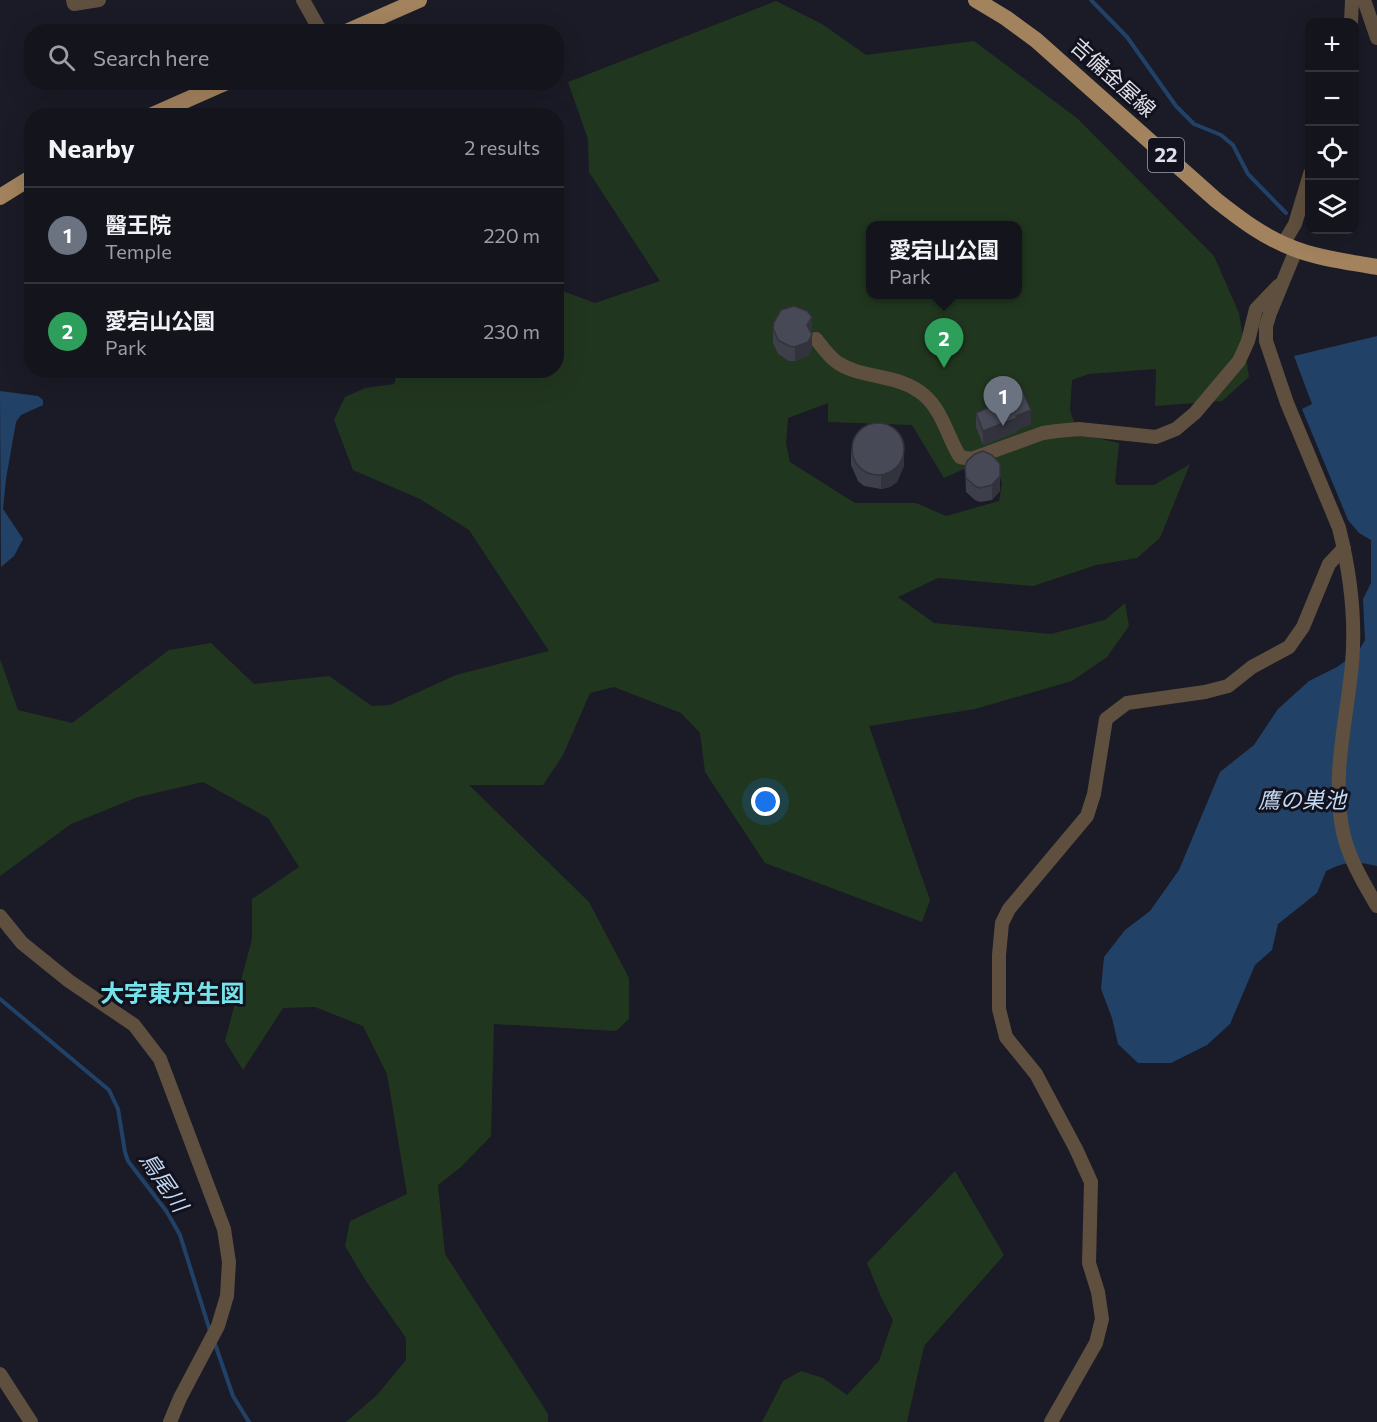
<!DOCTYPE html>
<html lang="en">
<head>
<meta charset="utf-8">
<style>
  body { margin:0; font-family:Commissioner,"Noto Sans JP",sans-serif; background:#212129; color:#f1f3f6 }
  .controls { position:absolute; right:18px; top:18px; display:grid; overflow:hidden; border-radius:12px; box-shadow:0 6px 24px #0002 }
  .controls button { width:54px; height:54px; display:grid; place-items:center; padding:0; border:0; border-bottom:2px solid #33333b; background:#14141c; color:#f1f3f6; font:30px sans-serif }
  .you { position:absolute; left:766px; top:802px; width:21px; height:21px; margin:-15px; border:4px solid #fff; border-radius:50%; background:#1a73e8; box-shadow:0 0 0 9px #1a73e833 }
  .badge { display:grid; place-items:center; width:39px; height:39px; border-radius:50%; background:#7c3aed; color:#fff; font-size:20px; font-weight:700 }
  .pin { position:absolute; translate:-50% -50px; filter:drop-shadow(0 2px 3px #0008) }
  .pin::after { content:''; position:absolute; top:32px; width:21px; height:18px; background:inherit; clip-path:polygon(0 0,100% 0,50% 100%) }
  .popup { position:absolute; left:866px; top:221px; width:156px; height:78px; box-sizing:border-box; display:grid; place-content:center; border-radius:12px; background:#14141c; filter:drop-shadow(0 2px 4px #0005); font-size:20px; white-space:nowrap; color:#9d9ea3 }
  .popup b { font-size:22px; color:#f1f3f6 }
  .popup::after { content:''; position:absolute; left:50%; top:100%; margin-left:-12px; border:12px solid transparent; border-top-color:#14141c }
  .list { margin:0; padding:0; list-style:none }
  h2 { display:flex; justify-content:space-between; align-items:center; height:78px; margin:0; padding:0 24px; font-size:26px }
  h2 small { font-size:20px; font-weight:400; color:#9d9ea3 }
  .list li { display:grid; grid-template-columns:39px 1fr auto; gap:18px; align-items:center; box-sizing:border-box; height:96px; padding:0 24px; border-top:2px solid #33333b }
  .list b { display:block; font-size:22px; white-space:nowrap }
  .list p { margin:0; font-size:20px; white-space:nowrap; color:#9d9ea3 }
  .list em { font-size:20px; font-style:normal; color:#9d9ea3 }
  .icon { flex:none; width:33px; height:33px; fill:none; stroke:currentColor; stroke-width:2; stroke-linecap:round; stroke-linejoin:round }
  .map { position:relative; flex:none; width:1377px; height:1422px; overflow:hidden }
  .search { position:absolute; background:#14141c; box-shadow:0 6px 24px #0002; left:24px; top:24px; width:540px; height:66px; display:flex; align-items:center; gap:15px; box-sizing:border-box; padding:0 21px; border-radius:24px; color:#9d9ea3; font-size:22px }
  .panel { position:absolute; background:#14141c; box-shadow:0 6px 24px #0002; left:24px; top:108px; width:540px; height:270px; border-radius:24px }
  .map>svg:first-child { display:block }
  .green { fill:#21361f; fill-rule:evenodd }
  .water { fill:#224167 }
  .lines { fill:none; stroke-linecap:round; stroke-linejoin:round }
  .stream { stroke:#224167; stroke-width:4 }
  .minor { stroke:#5f4f3e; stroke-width:14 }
  .major { stroke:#a3825e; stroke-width:16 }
  .wall { fill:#3d3f4a }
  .shaded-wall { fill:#32333c }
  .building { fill:#474956; stroke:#32333c; stroke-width:1.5 }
  .labels { text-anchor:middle; stroke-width:6; stroke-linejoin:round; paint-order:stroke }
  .shield { fill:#11121d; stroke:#a0a2ab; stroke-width:1.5 }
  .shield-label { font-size:20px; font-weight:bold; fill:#dee0e8 }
  .street-label { font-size:21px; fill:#dee0e8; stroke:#11121d }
  .water-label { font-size:22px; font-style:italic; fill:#c4d9f3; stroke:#11121d }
  .quarter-label { font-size:24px; font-weight:bold; fill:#76e2ea; stroke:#11121d }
</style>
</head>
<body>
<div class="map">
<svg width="1377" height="1422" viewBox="0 0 1377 1422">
  <rect width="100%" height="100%" fill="#1a1b26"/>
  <g class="green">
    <path d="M776,1L822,24L866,55L974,41L1078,119L1214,256L1239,313L1249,377L1222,401L1155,406L1156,369L1089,374L1072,380L1070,410L1078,434L1119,443L1115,483L1118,485H1154L1190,464L1160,538L1137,558L1096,565L1033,586L938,578L898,597L934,623L1051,634L1105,620L1125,603L1129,626L1107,657L1072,681L975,709L869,726L930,900L922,922L765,863L705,772L700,733L681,713L614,687L590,693L563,755L543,785H469L589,902L629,978V1019L616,1031L494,1024L491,1136L461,1167L438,1185L445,1254L548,1414V1422H346L377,1395L406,1360V1338L366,1281L345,1246L350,1221L407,1194L387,1074L363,1026L315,1007L283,1008L243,1070L225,1041L252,939V899L299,867L268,818L203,782L138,797L71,824L0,876V659L18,710L72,723L169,650L211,643L254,684L329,676L372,706L390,705L456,675L549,651L469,530L420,499L353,470L334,420L345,397L365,388L394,384L398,371L556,370L557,289L595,303L660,281L589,172L588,139L568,82ZM870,226H1018V294H870ZM828,403V422L912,425L944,478L993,456L1002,483L999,501L946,516L916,503H855L790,462L786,444L788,418Z"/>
    <path d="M955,1171L1004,1255L924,1346L907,1422H762L783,1381L801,1371L823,1378L847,1395L879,1361L893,1320L881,1297L867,1263Z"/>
  </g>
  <g class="water">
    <path d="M1377,336V866C1355,861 1346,861 1326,871L1317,893L1278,924L1272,950L1255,965L1230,1024L1207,1045L1171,1063H1138L1118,1044L1112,1018L1101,989L1104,957L1125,930L1150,911L1179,870L1220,772L1254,745L1278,709L1309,681L1337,667L1358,652L1365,640L1363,599L1371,583V540L1359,533L1348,520L1302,409L1312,404L1294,356Z"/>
    <path d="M0,391L38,396L43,400V405L21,415L16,422L6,479L3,509L23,539L14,556L1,567Z"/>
  </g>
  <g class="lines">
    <g class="stream">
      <path d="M1091,0L1127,37L1176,106L1194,124L1221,135L1233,145L1248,174L1286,213"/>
      <path d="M0,999L109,1090L118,1109L125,1152L128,1161L167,1212L180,1235L210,1331"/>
      <path d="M214,1341L233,1396L249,1422"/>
    </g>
    <g class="minor">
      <path d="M73,0L74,4L99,0"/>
      <path d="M303,0L321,32"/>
      <path d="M1364,0L1377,38"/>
      <path d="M1351,22L1352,0"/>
      <path d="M1283,244L1295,224L1310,174"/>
      <path d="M1296,250L1270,313L1266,326V341L1287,403L1339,528C1350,572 1356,619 1352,664C1347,719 1331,776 1343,832C1349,859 1363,882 1377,906"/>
      <path d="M816,339C823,348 829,357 838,363C865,380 899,373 925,396C943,412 948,438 960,457L971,459L1043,433L1057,431L1079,429L1156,437L1176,429L1195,413L1239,361L1248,341L1256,309L1278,286"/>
      <path d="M0,916L22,943L69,981L134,1025L160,1059L224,1229L229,1262L227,1296L218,1326L180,1398L170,1422"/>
      <path d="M0,1374L31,1422"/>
      <path d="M1051,1422L1096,1343L1102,1319L1098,1292L1089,1263L1091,1182L1076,1149L1036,1074L1006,1037L999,1009V955L1002,923L1009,909L1087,816L1094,794L1106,719L1127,703L1205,692L1228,686L1252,667L1289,647L1303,627L1329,564L1344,548"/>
    </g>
    <g class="major">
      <path d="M976,0L1006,18L1036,40L1216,200C1240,219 1265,238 1295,249C1321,259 1350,262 1377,267"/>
      <path d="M346,32L419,0"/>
      <path d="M150,116L227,82"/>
      <path d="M0,197L32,177"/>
    </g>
  </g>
  <g class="wall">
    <path d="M773,328L812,331V349L808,356L795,361H789L778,354L773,343Z"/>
    <path d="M989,404L1031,424L1017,430V432L983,445L976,427V413L989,407Z"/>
    <path d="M851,451L904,466L897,482L890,487L881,489L864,486L858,481L851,465Z"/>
    <path d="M965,467L1000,491L992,500L980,502L975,500L966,492Z"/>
  </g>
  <g class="shaded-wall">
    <path d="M812,317V331L807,340V325Z"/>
    <path d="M812,335V349L808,356L795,361V347Z"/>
    <path d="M1031,410V424L1017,430V432L983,445V431Z"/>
    <path d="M904,452V466L897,482L890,487L881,489V475Z"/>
    <path d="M1000,464V491L992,500V485Z"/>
  </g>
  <g class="building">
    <path d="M794,306L807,311L812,317L807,325L812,335L808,342L795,347L789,346L778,340L773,328L774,322L781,310Z"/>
    <path d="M1022,390L1031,410L1016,416L1017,418L983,431L976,413L990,407L989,404Z"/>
    <circle cx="878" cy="449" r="26"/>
    <path d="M983,451L992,455L1000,464V476L992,485L980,488L975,486L966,478L965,467L967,461L975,454Z"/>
  </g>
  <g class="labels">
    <rect class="shield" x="1148" y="138" width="36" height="34" rx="4.5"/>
    <g class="shield-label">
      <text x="1166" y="162">22</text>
    </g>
    <g class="street-label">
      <text transform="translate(1113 78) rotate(42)" y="7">吉備金屋線</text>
    </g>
    <g class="water-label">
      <text x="1302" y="808">鷹の巣池</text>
      <text transform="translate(164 1182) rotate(56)" y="8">鳥尾川</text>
    </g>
    <g class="quarter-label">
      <text x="172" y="1002">大字東丹生図</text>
    </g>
  </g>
</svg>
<div class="controls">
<button>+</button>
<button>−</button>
<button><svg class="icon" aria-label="locate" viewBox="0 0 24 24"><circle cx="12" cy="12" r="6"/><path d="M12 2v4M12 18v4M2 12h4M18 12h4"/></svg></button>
<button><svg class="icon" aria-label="layers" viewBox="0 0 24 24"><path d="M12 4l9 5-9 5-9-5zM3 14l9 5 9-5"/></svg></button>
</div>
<div class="you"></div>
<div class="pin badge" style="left:1003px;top:426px;background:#6b7280">1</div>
<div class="pin badge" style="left:944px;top:368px;background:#2e9e5b">2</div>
<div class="popup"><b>愛宕山公園</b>Park</div>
<div class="search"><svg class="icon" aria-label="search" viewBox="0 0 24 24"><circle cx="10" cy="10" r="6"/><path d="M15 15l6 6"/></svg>Search here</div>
<section class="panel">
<h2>Nearby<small>2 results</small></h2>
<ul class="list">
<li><span class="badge" style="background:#6b7280">1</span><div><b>醫王院</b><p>Temple</p></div><em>220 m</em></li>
<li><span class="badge" style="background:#2e9e5b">2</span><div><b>愛宕山公園</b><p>Park</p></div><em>230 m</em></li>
</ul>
</section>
</div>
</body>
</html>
